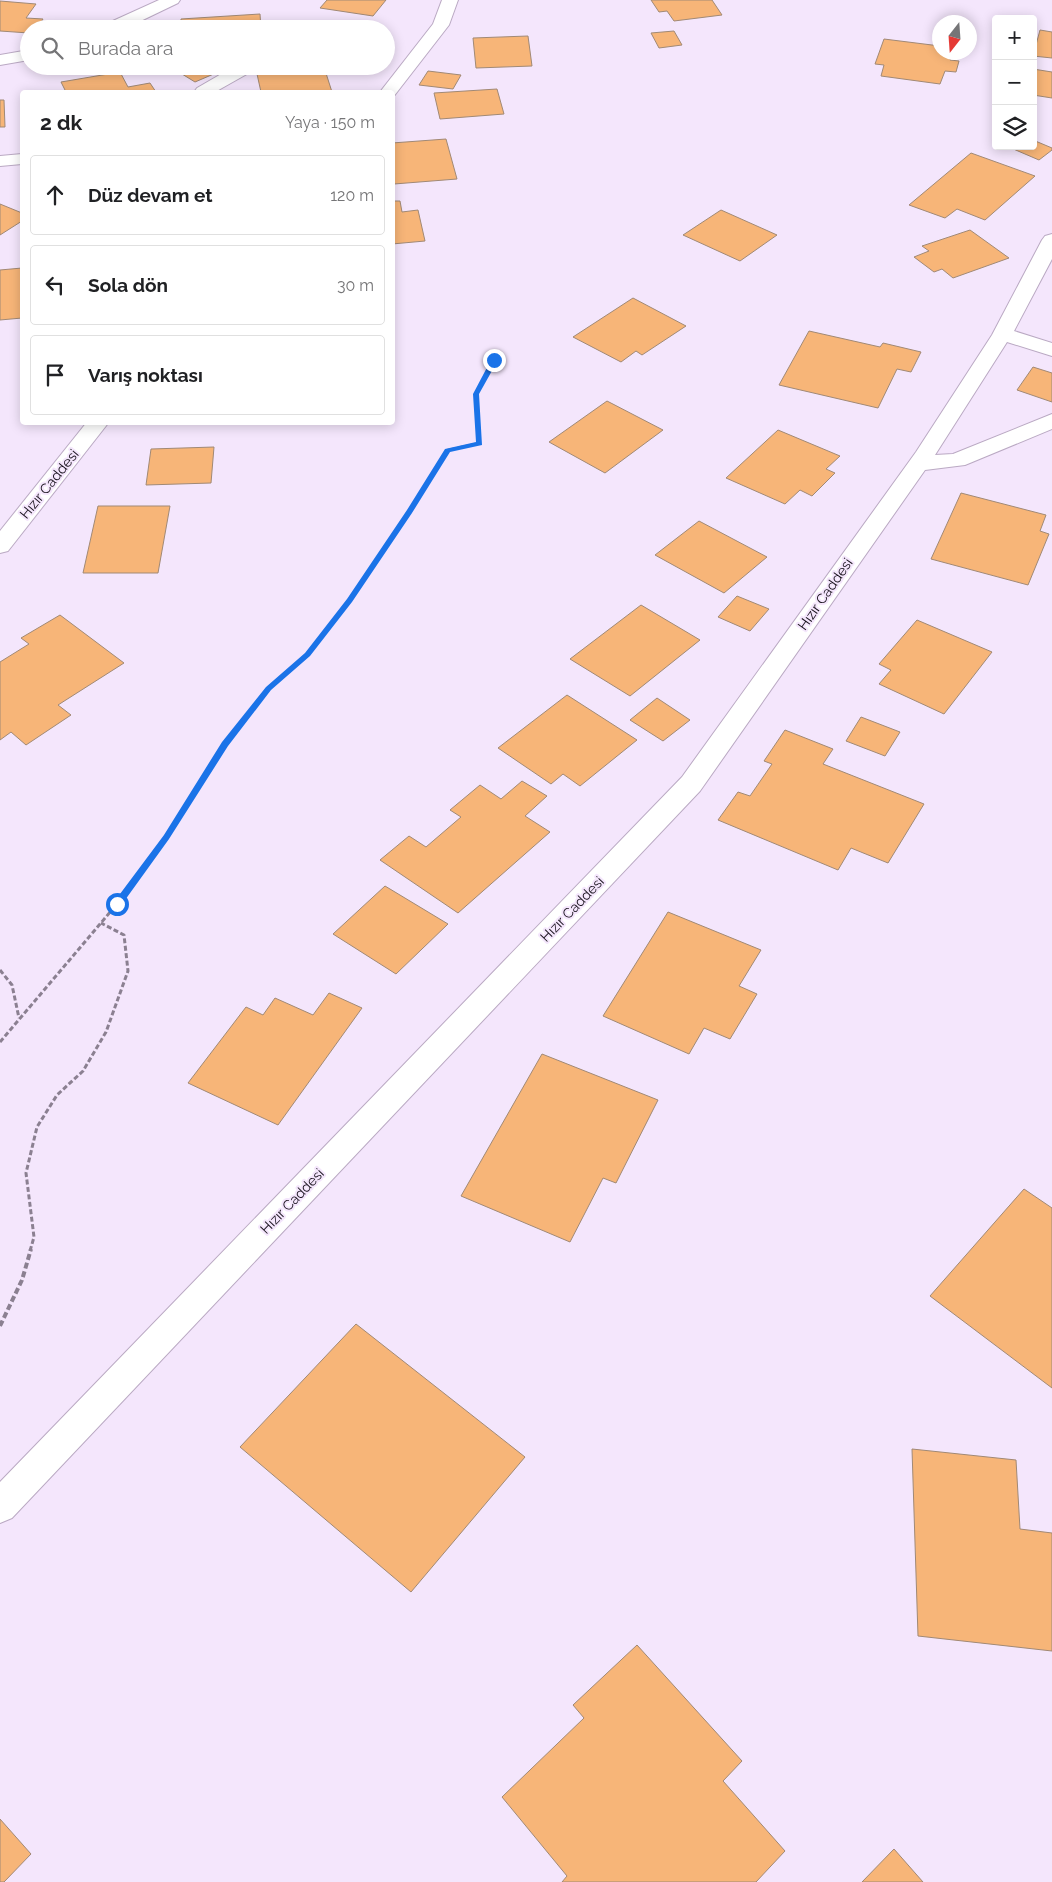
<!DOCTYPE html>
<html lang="tr">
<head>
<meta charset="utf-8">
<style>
  body { margin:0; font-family:Raleway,sans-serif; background:#f2f2f2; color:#202124 }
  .controls { position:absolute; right:15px; top:15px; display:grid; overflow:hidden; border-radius:5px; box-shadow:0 2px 12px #0003 }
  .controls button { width:45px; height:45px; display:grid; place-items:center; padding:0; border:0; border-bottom:1px solid #e0e0e0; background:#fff; color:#202124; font:25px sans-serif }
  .compass { position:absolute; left:932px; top:15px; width:45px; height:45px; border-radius:50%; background:#fff; box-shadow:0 2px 12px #0003; rotate:197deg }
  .stop { position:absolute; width:15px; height:15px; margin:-11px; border:4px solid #1a73e8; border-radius:50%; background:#fff }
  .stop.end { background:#1a73e8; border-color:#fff; box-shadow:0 1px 5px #0008 }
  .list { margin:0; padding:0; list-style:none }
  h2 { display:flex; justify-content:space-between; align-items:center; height:65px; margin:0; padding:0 20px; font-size:21px }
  h2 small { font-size:16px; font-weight:400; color:#757577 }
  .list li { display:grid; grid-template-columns:32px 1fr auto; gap:15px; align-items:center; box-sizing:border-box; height:80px; margin:0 10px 10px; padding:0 10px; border:1px solid #e0e0e0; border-radius:5px }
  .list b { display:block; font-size:19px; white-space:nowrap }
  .list em { font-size:16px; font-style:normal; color:#757577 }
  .icon { flex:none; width:28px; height:28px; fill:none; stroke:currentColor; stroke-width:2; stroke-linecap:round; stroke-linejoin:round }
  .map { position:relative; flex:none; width:1052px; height:1882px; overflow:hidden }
  .search { position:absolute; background:#fff; box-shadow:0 2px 12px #0003; left:20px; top:20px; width:375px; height:55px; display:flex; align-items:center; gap:12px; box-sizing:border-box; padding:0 18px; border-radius:28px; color:#757577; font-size:19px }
  .panel { position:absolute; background:#fff; box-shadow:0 2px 12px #0003; left:20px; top:90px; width:375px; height:335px; border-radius:5px }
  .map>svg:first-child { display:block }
  .building { fill:#f7b578; stroke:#a18975 }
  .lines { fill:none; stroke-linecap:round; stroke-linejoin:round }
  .minor-casing { stroke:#baa9c3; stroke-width:2 }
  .path-far2 { stroke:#8b8091; stroke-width:2.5; stroke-dasharray:4.5 2; stroke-linecap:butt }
  .path-far1 { stroke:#8b8091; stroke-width:3; stroke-dasharray:5 2.5; stroke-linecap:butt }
  .path { stroke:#8b8091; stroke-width:4; stroke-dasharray:6 3; stroke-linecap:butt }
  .minor { fill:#fff; fill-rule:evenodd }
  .route { fill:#1a73e8 }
  .labels { text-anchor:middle; stroke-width:4; stroke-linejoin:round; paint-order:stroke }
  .street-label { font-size:14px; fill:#150f19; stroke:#f4e6fc }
</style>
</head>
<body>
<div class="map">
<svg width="1052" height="1882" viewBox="0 0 1052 1882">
  <rect width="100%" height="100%" fill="#f4e6fc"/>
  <g class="building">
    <path d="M327,0H386L373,16L320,8Z"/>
    <path d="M651,0H712L722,15L674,21L667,11L659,12Z"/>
    <path d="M0,1L36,4L26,18L43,19L37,29H29V33L0,31Z"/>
    <path d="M260,14L261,29H181V19Z"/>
    <path d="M1040,30L1052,32V58L1033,56Z"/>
    <path d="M674,31L682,45L659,48L651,33Z"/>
    <path d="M528,36L532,66L476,68L473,38Z"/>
    <path d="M884,39L940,46V52H952L950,60L959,61L956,72L945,71L940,84L881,76L884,65L875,64Z"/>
    <path d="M169,66H216L223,70L195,82Z"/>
    <path d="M324,67L332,92H261L257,74Z"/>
    <path d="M1033,69L1052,72V98L1033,95Z"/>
    <path d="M428,71L461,75L453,89L419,85Z"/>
    <path d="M120,72L128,87L150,83L156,92H62H66L61,82Z"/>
    <path d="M497,89L504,114L440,119L434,93Z"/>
    <path d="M0,100H4L5,127H0Z"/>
    <path d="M446,139L457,179L394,184L392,143Z"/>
    <path d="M1033,140L1052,148V150L1039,160L1011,148L1014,146H1033Z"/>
    <path d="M971,153L1035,176L985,220L957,209L945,218L909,205Z"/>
    <path d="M392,201H400L402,212L418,210L425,241L392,244Z"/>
    <path d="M0,204L22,213V221L0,235Z"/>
    <path d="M721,210L777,235L740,261L683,235Z"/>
    <path d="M970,230L1009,258L953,278L942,269L934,272L914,257L929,251L922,246Z"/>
    <path d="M22,268V318L0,320V270Z"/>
    <path d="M633,298L686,326L642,355L636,351L621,362L573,337Z"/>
    <path d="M809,331L880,347L883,343L921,352L911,372L897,369L878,408L779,385Z"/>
    <path d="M1033,367L1052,373V402L1017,390Z"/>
    <path d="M607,401L663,430L605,473L549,442Z"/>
    <path d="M778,430L840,456L826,469L835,473L812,496L800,490L785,504L726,478Z"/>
    <path d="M214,447L211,483L146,485L151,449Z"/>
    <path d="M961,493L1046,515L1040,531L1049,534L1028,585L931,559Z"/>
    <path d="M98,506H170L158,573H83Z"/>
    <path d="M699,521L767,557L724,593L655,555Z"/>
    <path d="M737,596L769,609L750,631L718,617Z"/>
    <path d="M641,605L700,640L630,696L570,659Z"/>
    <path d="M60,615L124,663L58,705L71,715L26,745L11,732L0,740V662L29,644L21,638Z"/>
    <path d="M917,620L992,652L944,714L879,684L891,670L879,664Z"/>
    <path d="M567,695L637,740L580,786L563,774L551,784L498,748Z"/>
    <path d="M657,698L690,720L663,741L630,720Z"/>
    <path d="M861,717L900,732L885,756L846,741Z"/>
    <path d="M785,730L833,749L823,764L924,804L888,863L851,848L838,870L718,820L738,792L750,796L772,764L764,761Z"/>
    <path d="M522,781L547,796L525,816L550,832L458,913L380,860L409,836L426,847L461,817L450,810L480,785L501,799Z"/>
    <path d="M385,886L448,924L396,974L333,934Z"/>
    <path d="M668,912L761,950L739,986L757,994L730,1039L704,1028L689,1054L603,1016Z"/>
    <path d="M329,993L362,1008L278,1125L188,1083L246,1007L263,1015L275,998L313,1015Z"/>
    <path d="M542,1054L658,1100L616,1183L603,1178L570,1242L461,1196Z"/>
    <path d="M1024,1189L1052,1208V1388L930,1296Z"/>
    <path d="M356,1324L525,1457L411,1592L240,1447Z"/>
    <path d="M912,1449L1016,1460L1020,1529L1052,1533V1651L918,1636Z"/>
    <path d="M637,1645L742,1761L723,1781L785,1851L756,1882H562L567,1876L502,1797L584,1718L573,1705Z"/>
    <path d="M0,1819L31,1854L4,1882H0Z"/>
    <path d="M894,1849L923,1882H862Z"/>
  </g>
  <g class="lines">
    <defs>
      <g id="minor">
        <path d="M159,0H180L178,3L124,29H102L104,25Z"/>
        <path d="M442,0H458L449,25L394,96H392V92H380L433,24Z"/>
        <path d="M29,50V60L0,65V55Z"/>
        <path d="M235,66H256L254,70L215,92H194L197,88Z"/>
        <path d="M22,154V164L0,166V156Z"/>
        <path d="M1052,234V259L1014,331L1052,343V356L1007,342L935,455L953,454L1052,414V429L965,465L925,470L700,791L12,1518L0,1523V1482L682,777L916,452L992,335L1042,240L1045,236Z"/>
        <path d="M87,422H109L8,551L0,553V531Z"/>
      </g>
    </defs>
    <use href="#minor" class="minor-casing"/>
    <path class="path-far2" d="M227,741L268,689L307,655L349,601L410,511L448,450L479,443L476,394L494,360"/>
    <g class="path-far1">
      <path d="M0,970L12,985L19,1018"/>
      <path d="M0,1042L117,904L166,837L228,740"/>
      <path d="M30,1251L34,1237L26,1173L37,1127L57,1095L83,1071L106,1032L128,971L124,935L101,923"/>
    </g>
    <path class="path" d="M0,1326L22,1280L31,1249"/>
    <use href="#minor" class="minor"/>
  </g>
  <path class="route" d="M492,358L498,360L479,394L482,445L450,452L412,513L352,602L310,656L271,690L228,746L169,839L120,907H114V902L164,835L222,742L266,687L305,653L347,599L407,510L445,449L476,442L473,394Z"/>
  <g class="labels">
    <g class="street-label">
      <text transform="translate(49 484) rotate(-51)" y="5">Hızır Caddesi</text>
      <text transform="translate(825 594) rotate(-55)" y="5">Hızır Caddesi</text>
      <text transform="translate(572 909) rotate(-46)" y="5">Hızır Caddesi</text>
      <text transform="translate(292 1201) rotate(-46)" y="5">Hızır Caddesi</text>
    </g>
  </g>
</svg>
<div class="controls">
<button>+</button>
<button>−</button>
<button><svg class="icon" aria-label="layers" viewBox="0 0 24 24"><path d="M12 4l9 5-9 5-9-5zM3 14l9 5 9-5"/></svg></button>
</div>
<svg class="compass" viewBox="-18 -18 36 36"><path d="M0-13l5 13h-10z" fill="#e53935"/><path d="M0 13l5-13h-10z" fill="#757577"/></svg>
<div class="stop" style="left:117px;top:904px"></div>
<div class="stop end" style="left:494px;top:360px"></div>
<div class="search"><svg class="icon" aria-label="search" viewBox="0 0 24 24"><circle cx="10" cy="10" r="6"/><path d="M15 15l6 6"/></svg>Burada ara</div>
<section class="panel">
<h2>2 dk<small>Yaya · 150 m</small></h2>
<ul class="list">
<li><svg class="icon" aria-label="ahead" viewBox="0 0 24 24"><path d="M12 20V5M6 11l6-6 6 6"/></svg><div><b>Düz devam et</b></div><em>120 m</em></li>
<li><svg class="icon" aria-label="left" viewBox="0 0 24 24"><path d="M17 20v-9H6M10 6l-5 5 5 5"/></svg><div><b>Sola dön</b></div><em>30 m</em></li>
<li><svg class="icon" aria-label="arrive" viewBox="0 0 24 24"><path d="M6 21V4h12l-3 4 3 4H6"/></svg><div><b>Varış noktası</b></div></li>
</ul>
</section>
</div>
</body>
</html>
